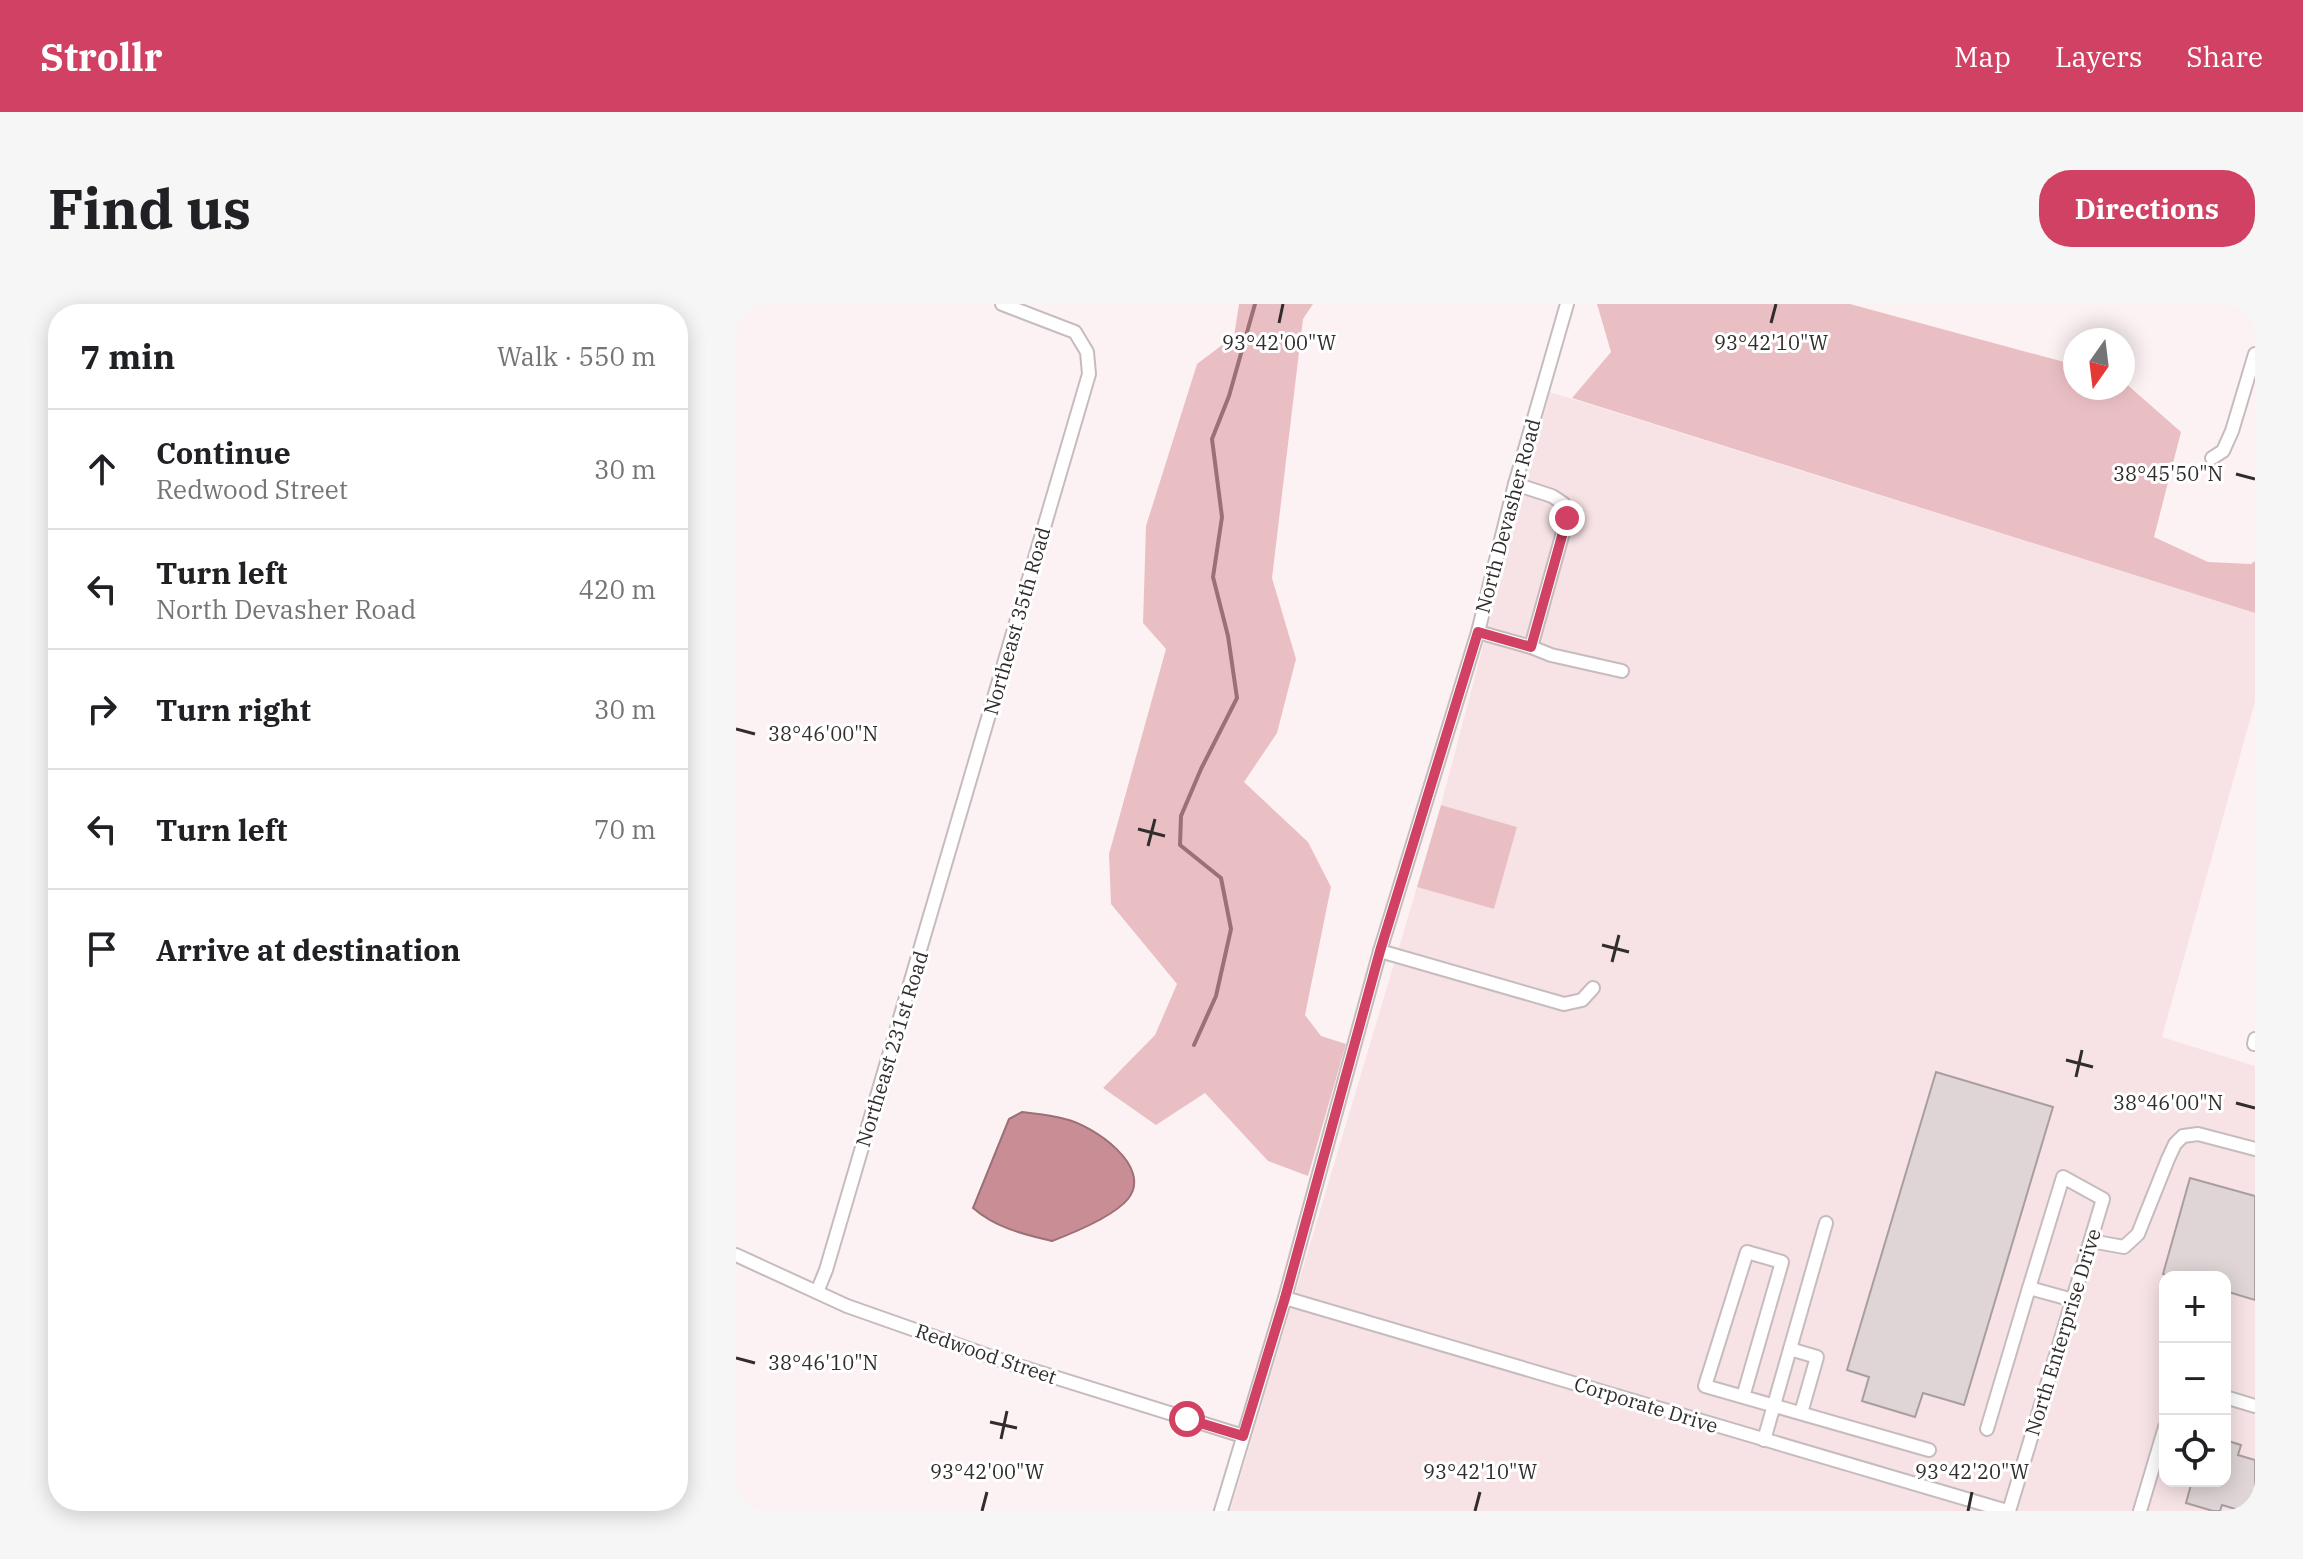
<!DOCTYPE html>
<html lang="en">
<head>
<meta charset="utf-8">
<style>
  body { margin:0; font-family:"IBM Plex Serif",serif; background:#f6f6f6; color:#202124 }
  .controls { position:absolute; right:24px; bottom:24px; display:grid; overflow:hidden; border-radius:16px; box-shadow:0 4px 20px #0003 }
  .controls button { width:72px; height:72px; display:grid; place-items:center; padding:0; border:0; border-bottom:2px solid #e0e0e0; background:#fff; color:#202124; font:40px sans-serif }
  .compass { position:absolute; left:1327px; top:24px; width:72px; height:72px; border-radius:50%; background:#fff; box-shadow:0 4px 20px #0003; rotate:194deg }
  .stop { position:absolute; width:24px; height:24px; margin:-18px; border:6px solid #d04163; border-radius:50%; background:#fff }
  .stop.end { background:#d04163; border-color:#fff; box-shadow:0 2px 8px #0008 }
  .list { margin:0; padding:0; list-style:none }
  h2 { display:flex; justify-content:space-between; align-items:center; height:104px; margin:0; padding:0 32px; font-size:34px }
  h2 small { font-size:26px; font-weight:400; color:#757577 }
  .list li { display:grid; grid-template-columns:52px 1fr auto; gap:24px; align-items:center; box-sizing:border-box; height:120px; padding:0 32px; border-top:2px solid #e0e0e0 }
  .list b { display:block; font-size:30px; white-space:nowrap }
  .list p { margin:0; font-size:26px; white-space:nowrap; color:#757577 }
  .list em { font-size:26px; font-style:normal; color:#757577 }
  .icon { flex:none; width:44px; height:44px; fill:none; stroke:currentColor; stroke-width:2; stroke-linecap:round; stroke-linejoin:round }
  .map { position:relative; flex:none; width:1519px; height:1207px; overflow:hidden; border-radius:32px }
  header { display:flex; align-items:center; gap:48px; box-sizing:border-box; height:112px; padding:0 40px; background:#d04163; color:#fff }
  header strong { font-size:38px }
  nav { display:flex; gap:44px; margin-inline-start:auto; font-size:28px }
  .intro { display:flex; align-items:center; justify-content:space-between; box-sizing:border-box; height:192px; padding:0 48px }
  h1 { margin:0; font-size:56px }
  .button { padding:20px 36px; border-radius:32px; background:#d04163; color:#fff; font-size:28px; font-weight:700 }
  main { display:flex; gap:48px; padding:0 48px }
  aside { flex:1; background:#fff; border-radius:32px; box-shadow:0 4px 20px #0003 }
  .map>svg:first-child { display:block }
  .built { fill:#f7e3e5; fill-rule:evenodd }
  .green { fill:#eabfc4 }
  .water { fill:#c98d95; stroke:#9b7076; stroke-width:2 }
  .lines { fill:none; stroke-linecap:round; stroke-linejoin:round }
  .stream { stroke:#9b7076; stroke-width:4 }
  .building { fill:#dfd5d6; stroke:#a89e9f; stroke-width:2 }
  .minor-casing { stroke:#c6bcbd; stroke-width:16 }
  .minor { stroke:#fff; stroke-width:12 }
  .route { stroke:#d04163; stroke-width:10 }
  .ticks { fill:none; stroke:#312d2d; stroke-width:3 }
  .labels { text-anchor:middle; stroke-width:6; stroke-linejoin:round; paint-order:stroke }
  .street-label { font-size:20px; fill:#312d2d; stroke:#fff }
  .ticks-label { font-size:20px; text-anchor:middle; fill:#312d2d; stroke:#fff; stroke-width:6; stroke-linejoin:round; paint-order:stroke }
</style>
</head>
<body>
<header>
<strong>Strollr</strong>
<nav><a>Map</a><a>Layers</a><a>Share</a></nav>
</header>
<div class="intro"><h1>Find us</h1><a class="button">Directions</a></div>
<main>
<aside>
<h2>7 min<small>Walk · 550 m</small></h2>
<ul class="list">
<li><svg class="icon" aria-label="ahead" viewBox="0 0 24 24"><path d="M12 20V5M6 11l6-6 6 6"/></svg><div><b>Continue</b><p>Redwood Street</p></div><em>30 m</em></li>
<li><svg class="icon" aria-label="left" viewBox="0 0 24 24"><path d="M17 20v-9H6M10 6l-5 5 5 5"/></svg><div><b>Turn left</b><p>North Devasher Road</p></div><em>420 m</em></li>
<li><svg class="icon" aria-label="right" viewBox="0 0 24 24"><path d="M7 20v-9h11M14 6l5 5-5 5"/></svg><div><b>Turn right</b></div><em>30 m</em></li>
<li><svg class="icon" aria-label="left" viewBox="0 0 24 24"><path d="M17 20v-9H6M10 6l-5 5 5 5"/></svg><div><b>Turn left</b></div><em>70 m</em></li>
<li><svg class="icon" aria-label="arrive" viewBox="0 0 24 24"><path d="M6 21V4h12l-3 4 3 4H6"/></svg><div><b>Arrive at destination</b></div></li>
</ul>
</aside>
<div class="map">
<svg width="1519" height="1207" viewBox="0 0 1519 1207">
  <rect width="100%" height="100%" fill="#fdf2f3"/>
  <path class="built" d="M814,88L1519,309V398L1426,733L1519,762V1207H494L681,583L758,605L781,523L705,501ZM1429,973H1489V1177H1429Z"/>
  <g class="green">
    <path d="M503,0H577L567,15L536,274L560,355L541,429L508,478L572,538L595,583L569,711L585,732L610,740L572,872L532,857L469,789L420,821L367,784L419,731L441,680L375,600L373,550L430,345L407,319L410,222L461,60L498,32Z"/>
    <path d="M861,0H1114L1339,61V84H1387V77L1445,128L1418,233L1472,258L1515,260L1519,257V309L836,94L875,48Z"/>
    <path d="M705,501L781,523L758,605L681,583Z"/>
  </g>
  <path class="water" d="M286,808C301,810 315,811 329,815C356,821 418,862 392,895C378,912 337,929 316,937C287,930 260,924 237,904L273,815Z"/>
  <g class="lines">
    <path class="stream" d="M458,741L480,692L495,625L485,574L444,541L445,512L465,465L501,394L492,332L477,273L486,213L476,135L493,92L519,0"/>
  </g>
  <g class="building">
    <path d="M1200,768L1317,803L1228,1101L1187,1089L1179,1113L1126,1097L1133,1073L1111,1066Z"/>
    <path d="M1454,874L1519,892V996L1489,987V973H1437L1427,970Z"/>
    <path d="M1489,1136L1505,1141L1502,1151L1519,1156V1207H1506L1486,1201L1484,1207H1477L1450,1199L1456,1177H1489Z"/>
  </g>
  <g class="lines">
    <defs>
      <g id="minor">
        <path d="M1476,154L1487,147L1496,127L1519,50"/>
        <path d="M742,328L795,343L831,214L828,200L816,192L779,180"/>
        <path d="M795,343L815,351L886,367"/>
        <path d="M644,647L828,700L846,696L857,684"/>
        <path d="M1518,740L1519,735"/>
        <path d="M1355,937L1388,943L1402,930L1432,855L1439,840L1447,832L1462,830L1519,845"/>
        <path d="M0,951L111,1002L270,1058L507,1132"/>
        <path d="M81,988L90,966L353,70L351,48L339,28L266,0"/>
        <path d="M549,994L1271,1207"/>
        <path d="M1054,1045L1081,1053L1065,1109"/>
        <path d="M1007,1093L1046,958L1011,948L969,1082L1193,1146"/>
        <path d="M1489,1093L1519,1102"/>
        <path d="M1251,1125L1293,984"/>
        <path d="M1028,1136L1090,919"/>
        <path d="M485,1207L549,994L644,647L742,328L779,180L831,0"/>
        <path d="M1273,1207C1305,1103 1336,999 1367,895L1327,873L1293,984L1337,996"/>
        <path d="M1404,1207L1429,1123"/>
      </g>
    </defs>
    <use href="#minor" class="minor-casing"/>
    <use href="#minor" class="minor"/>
  </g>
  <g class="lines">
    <path class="route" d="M451,1115L507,1132L549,994L644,647L742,328L795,343L831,214"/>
  </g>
  <path class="ticks" d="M543,19L547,0M1035,19L1040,0M1500,170L1519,175M0,425L19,430M402,525L429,532M412,542L419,515M866,641L893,648M876,658L883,631M1330,756L1357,763M1340,773L1346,746M1500,799L1519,804M0,1054L19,1059M254,1118L281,1124M265,1135L271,1107M246,1207L251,1188M739,1207L744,1188M1232,1207L1236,1188"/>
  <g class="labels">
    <g class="street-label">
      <text transform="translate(772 212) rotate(-75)" y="7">North Devasher Road</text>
      <text transform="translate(281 317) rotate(-74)" y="7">Northeast 35th Road</text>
      <text transform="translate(156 745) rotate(-73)" y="7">Northeast 231st Road</text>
      <text transform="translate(1327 1028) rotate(-73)" y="7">North Enterprise Drive</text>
      <text transform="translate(250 1050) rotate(19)" y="7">Redwood Street</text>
      <text transform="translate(910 1101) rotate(17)" y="7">Corporate Drive</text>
    </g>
  </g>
  <g class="ticks-label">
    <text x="543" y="46">93°42'00"W</text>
    <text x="1035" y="46">93°42'10"W</text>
    <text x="1432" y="177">38°45'50"N</text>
    <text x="87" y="437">38°46'00"N</text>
    <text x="1432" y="806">38°46'00"N</text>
    <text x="87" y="1066">38°46'10"N</text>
    <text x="251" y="1175">93°42'00"W</text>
    <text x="744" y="1175">93°42'10"W</text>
    <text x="1236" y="1175">93°42'20"W</text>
  </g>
</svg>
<div class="controls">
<button>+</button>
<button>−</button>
<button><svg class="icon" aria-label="locate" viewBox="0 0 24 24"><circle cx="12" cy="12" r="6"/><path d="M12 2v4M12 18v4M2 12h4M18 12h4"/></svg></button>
</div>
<svg class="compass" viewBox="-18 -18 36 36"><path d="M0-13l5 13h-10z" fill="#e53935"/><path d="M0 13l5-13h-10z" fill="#757577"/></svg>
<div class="stop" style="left:451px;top:1115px"></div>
<div class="stop end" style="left:831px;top:214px"></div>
</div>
</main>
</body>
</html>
